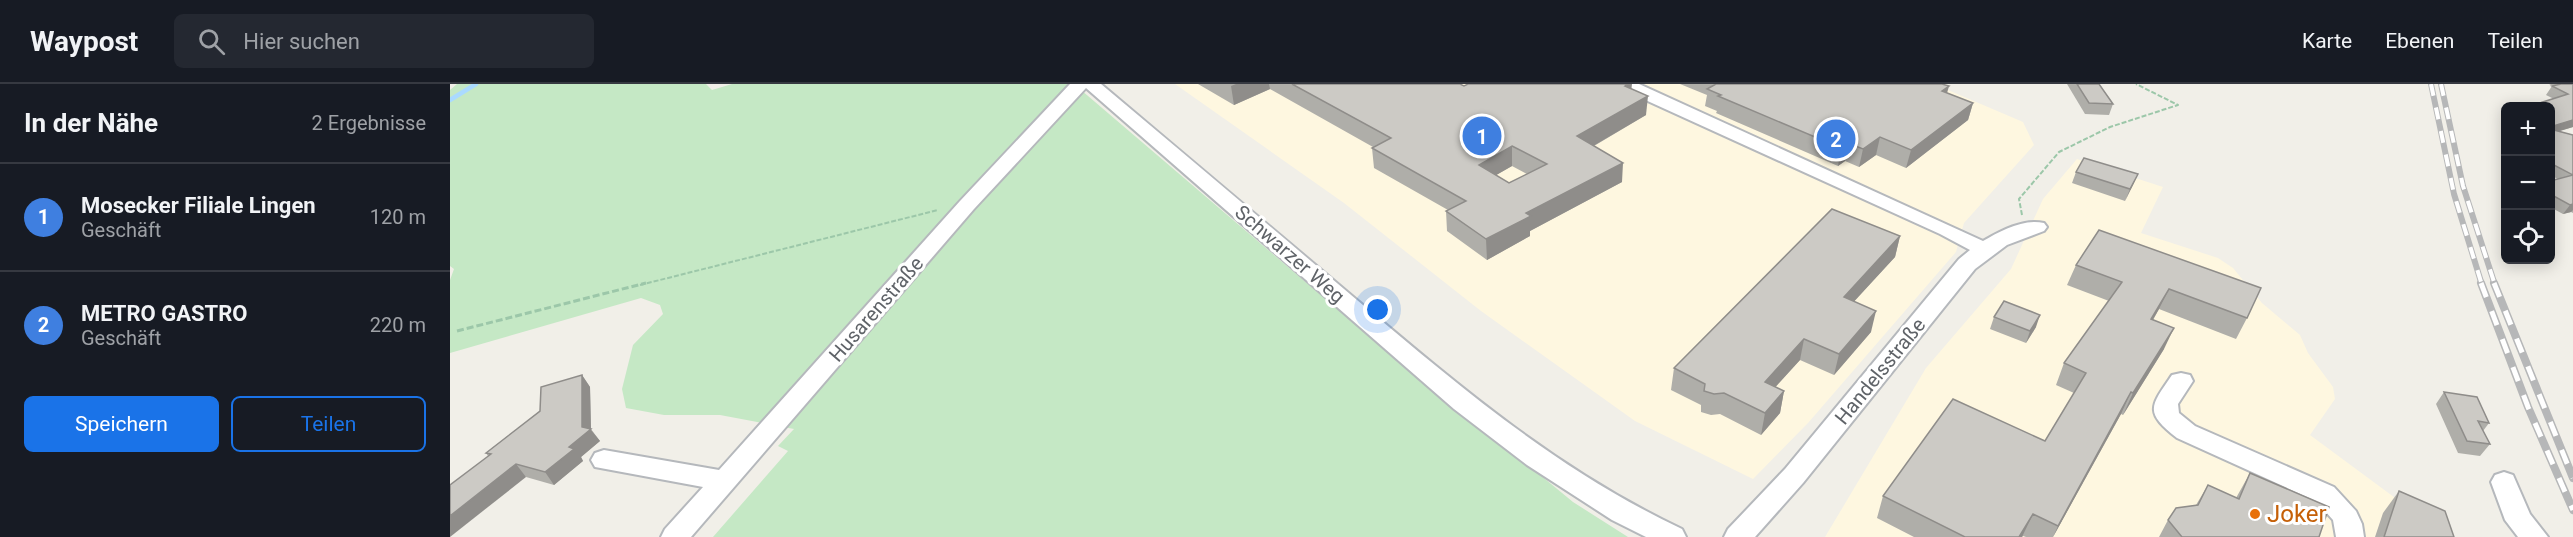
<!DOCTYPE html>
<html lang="de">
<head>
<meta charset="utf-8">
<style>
  body { margin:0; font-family:Roboto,sans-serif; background:#242831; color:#f1f3f6 }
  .controls { position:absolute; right:18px; top:18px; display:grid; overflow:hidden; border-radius:9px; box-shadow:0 3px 15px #0003 }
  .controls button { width:54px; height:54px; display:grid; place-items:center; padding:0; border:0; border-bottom:2px solid #363941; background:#171b24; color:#f1f3f6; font:30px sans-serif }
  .you { position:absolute; left:928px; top:226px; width:21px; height:21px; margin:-15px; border:4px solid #fff; border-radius:50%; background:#1a73e8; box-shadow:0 0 0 9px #1a73e833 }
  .badge { display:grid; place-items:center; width:39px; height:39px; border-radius:50%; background:#1a73e8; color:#fff; font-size:20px; font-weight:700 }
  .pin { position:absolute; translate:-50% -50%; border:3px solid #fff; box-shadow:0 2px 6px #0006 }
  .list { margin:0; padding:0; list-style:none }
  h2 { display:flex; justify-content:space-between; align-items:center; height:78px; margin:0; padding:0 24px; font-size:26px }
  h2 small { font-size:20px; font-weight:400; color:#9ea1a6 }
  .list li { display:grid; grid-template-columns:39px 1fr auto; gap:18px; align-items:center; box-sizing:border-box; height:108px; padding:0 24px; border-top:2px solid #363941 }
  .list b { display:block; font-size:22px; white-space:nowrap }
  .list p { margin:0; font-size:20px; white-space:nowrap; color:#9ea1a6 }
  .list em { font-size:20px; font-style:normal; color:#9ea1a6 }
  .actions { display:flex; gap:12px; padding:18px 24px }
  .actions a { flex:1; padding:14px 0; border:2px solid #1a73e8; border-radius:9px; text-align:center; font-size:21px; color:#1a73e8 }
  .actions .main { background:#1a73e8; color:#fff }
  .icon { flex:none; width:33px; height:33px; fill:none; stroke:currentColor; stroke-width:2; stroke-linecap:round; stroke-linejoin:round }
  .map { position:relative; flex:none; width:2123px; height:453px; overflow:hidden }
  header { display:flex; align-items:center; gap:36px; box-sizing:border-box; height:84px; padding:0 30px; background:#171b24; border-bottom:2px solid #363941 }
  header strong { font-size:28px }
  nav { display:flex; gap:33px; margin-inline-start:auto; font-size:21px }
  .search { width:420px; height:54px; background:#242831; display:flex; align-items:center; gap:15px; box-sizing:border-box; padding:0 21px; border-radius:9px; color:#9ea1a6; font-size:22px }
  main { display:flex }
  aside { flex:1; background:#171b24 }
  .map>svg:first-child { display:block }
  .commercial { fill:#fef7e0 }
  .green { fill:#c5e8c5 }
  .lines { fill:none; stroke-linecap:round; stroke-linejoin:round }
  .stream { stroke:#aadaff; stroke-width:4.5 }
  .minor-casing { stroke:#b5b8bc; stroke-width:4 }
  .path-far1 { stroke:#9cc7a9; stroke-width:2; stroke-dasharray:5 2; stroke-linecap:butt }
  .path { stroke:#9cc7a9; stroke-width:3; stroke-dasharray:7 3; stroke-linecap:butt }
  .minor { fill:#fff; fill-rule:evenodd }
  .rail-far1-casing { stroke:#b6b7b8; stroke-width:6 }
  .rail-casing { stroke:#b6b7b8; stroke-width:8 }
  .rail-far1 { stroke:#fff; stroke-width:4; stroke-dasharray:12; stroke-linecap:butt }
  .rail { stroke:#fff; stroke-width:5; stroke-dasharray:15; stroke-linecap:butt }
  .wall { fill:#afaea9; fill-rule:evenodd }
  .shaded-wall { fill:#8f8d8a }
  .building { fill:#cccac5; stroke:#8f8d8a; stroke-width:1.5; fill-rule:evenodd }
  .food-dot { fill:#e8710a; stroke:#fff; stroke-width:2 }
  .labels { text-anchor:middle; stroke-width:6; stroke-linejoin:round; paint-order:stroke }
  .street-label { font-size:20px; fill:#5f6368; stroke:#fff }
  .near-food-label { font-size:24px; fill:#c56008; stroke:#fff; text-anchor:start }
</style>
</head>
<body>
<header>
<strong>Waypost</strong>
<div class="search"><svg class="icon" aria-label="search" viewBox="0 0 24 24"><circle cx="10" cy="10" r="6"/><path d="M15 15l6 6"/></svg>Hier suchen</div>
<nav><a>Karte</a><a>Ebenen</a><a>Teilen</a></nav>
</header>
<main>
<aside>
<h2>In der Nähe<small>2 Ergebnisse</small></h2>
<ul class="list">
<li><span class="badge" style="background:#3f7fe0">1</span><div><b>Mosecker Filiale Lingen</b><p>Geschäft</p></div><em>120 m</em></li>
<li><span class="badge" style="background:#3f7fe0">2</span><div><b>METRO GASTRO</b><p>Geschäft</p></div><em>220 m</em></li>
</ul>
<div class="actions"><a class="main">Speichern</a><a>Teilen</a></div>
</aside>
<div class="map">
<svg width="2123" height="453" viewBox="0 0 2123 453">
  <rect width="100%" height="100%" fill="#f1efe8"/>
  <g class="commercial">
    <path d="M725,0H1484L1573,38L1584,61L1514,139L1506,168L1358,339L1303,395L1185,337L1031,227L894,119Z"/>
    <path d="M1627,75L1713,103L1691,149L1768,174L1783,184L1812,219L1850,251L1858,269L1883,303L1885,315L1860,351L1998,453H1375L1476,284L1561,185L1593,115Z"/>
  </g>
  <path class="green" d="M7,0H256L262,6L282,0H624L872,212L1123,418L1178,453H263L338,367L328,362L344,345L270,331H214L176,324L172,305L183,261L213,230L210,221L191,214L0,269V196L4,185L0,182V6Z"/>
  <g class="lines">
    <path class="stream" d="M0,16L26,0"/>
    <defs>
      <g id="minor">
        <path d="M620,0H651C737,72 822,144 907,216C1010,303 1109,387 1232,445L1236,453H1196L1162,436L1077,381L1004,325L636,4L524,125L241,453H211L215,445L253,403L145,383L141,376L145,369L154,366L269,386L510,117Z"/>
        <path d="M1166,0H1189L1533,157C1550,147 1574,134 1594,139L1597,143L1594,147L1557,161L1525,185L1353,399L1305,453H1274L1278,445L1335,385L1509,175L1520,166L1490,150L1169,4Z"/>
        <path d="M1731,289L1740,291L1743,297L1728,320L1729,329L1745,342L1884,403L1906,427L1912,440L1914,453H1886L1883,436L1866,417L1727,354C1694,328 1700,323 1722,291Z"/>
        <path d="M2054,388L2063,391L2080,430L2098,453H2068L2055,436L2041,398L2045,391Z"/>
      </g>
    </defs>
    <use href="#minor" class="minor-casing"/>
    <g class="path-far1">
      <path d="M1572,131L1569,115L1609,68L1660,43L1728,21L1686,0"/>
      <path d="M190,201L488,126"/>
    </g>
    <path class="path" d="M7,247L196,199"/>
    <use href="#minor" class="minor"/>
    <defs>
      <g id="rail-far1">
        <path d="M1981,0L2004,110L2032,201"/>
        <path d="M1991,0L2013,102L2045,201"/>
      </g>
      <g id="rail">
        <path d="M2031,199L2078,323L2123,426"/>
        <path d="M2044,199L2123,394"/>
      </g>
    </defs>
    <use href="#rail-far1" class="rail-far1-casing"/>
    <use href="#rail" class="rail-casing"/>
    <use href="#rail-far1" class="rail-far1"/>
    <use href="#rail" class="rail"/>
  </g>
  <g class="wall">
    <path d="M748,0H1010L1014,2L1181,5L1196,31L1144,62L1172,98L1080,147V152L1037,176L997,147L996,127L998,126L924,84L922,64L923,63L820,5L784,21ZM1062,82L1077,90L1059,99L1046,91Z"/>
    <path d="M1230,0H1492L1497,9L1523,19L1518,36L1456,84L1426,71L1409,83L1395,77L1388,82L1266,29L1267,27L1255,22L1257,11Z"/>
    <path d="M1617,0H1649L1663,20L1659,31L1635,30Z"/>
    <path d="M2099,0H2123V43L2109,47L2123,51V129L2121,128L2113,130L2100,123V97L2108,95L2100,91V22L2104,15L2096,11L2102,2H2103Z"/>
    <path d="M1626,88L1688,90L1675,117L1622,99Z"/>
    <path d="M1649,146L1797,234L1786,255L1709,225L1703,236L1714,265L1673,331L1671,330L1603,453H1576L1573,452L1572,453H1464L1427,434L1433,412L1595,357L1624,309L1606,301L1614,279L1659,217L1617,201L1626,181Z"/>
    <path d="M1450,152L1445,173L1404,217L1421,248L1384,291L1350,276L1325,303L1334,307L1330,329L1311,351L1270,330L1261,331L1251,328V321L1221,306L1224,284Z"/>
    <path d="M1544,233L1586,243L1576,259L1540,245Z"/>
    <path d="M132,291L140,303L141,345L150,357L131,373L133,377L104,401L76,393L38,372L36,369L90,327Z"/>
    <path d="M1994,308L2039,339L2033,347L2040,360L2030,372L2008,369L1986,320Z"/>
    <path d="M1800,389L1869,453H1709L1718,436L1746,421L1758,401L1786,414Z"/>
    <path d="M1949,407L2004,453H1925L1933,429Z"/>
  </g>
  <g class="shaded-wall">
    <path d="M786,0H819L820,5L784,21L781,2Z"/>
    <path d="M1178,0H1182L1180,17L1175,2Z"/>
    <path d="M1499,2L1494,20L1492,7Z"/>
    <path d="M1198,12L1196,31L1126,72L1127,52Z"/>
    <path d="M1523,19L1518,36L1456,84L1461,66Z"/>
    <path d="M2123,36V43L2100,50V43Z"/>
    <path d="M1430,53L1426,71L1409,83L1413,65Z"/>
    <path d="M1398,59L1395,77L1388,82L1391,64Z"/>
    <path d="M1062,62V82L1029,101V81Z"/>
    <path d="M1173,79L1172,98L1080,147V152L1037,176L1036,155L1076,129Z"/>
    <path d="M1688,90L1683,101L1675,117L1680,105Z"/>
    <path d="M2123,120V126L2121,128L2113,130L2120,121Z"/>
    <path d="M1450,152L1445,173L1389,234L1394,213Z"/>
    <path d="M1719,205L1709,225L1691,256L1701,235Z"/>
    <path d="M1426,227L1421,248L1384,291L1389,270Z"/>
    <path d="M1590,231L1586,243L1576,259L1580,247Z"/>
    <path d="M1724,244L1714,265L1673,331L1683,309Z"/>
    <path d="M1354,255L1350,276L1311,319L1315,298Z"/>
    <path d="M132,291L140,303L141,346L150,357L131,373L133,377L104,401L95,388L119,363L132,343Z"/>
    <path d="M1334,307L1330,329L1311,351L1315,329Z"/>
    <path d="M1681,308L1671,330L1603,453L1608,442Z"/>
    <path d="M66,380L76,393L0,453V432Z"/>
    <path d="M1583,430L1572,453H1569Z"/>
  </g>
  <g class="building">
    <path d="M842,0H1010L1014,2L1018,0H1178L1175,2L1198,12L1127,52L1173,79L1076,129L1081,132L1036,155L996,127L1016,117L922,64L941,54ZM1062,62L1097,80L1059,99L1029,81Z"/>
    <path d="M1266,0H1492L1499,2L1492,7L1523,19L1461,66L1430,53L1413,65L1398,59L1391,64L1268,12L1271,11L1257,5Z"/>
    <path d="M1627,0H1649L1663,20L1639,19Z"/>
    <path d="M2111,0H2123V36L2100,43V22H2080L2118,10L2102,2Z"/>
    <path d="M2100,45L2123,51V91L2100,79Z"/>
    <path d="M1634,74L1688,90L1680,105L1626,88Z"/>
    <path d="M2123,91V120L2120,121L2100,110V97Z"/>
    <path d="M1382,125L1450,152L1394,213L1426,227L1389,270L1354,255L1315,298L1334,307L1315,329L1274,309L1264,310L1254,307L1255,300L1224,284Z"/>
    <path d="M1649,146L1811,204L1797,234L1719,205L1701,235L1724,244L1683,309L1681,308L1608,442L1583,430L1569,453H1515L1433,412L1503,315L1595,357L1636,289L1614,279L1672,198L1626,181Z"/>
    <path d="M1554,217L1590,231L1580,247L1544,233Z"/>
    <path d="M132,291V343L141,345L119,363L124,365L95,388L66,380L0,432V401L41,370L36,369L90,327L91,303Z"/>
    <path d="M1994,308L2027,313L2039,339L2028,337L2040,360L2017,357Z"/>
    <path d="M1800,389L1879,423L1869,453H1732L1718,436L1726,424L1748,421L1758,401L1789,415Z"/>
    <path d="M1949,407L1995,427L2004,453H1934Z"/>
  </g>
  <circle class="food-dot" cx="1805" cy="430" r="6"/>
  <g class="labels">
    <g class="street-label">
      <text transform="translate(840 170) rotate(41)" y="7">Schwarzer Weg</text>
      <text transform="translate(426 225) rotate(-49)" y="7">Husarenstraße</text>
      <text transform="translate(1430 287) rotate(-51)" y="7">Handelsstraße</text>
    </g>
    <g class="near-food-label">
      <text x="1817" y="438">Joker</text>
    </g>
  </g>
</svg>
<div class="controls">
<button>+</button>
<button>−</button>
<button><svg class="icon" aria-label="locate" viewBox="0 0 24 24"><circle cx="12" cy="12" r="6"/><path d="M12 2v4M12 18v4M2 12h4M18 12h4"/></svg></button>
</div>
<div class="you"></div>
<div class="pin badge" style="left:1032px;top:52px;background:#3f7fe0">1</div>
<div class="pin badge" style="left:1386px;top:55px;background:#3f7fe0">2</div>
</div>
</main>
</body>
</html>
